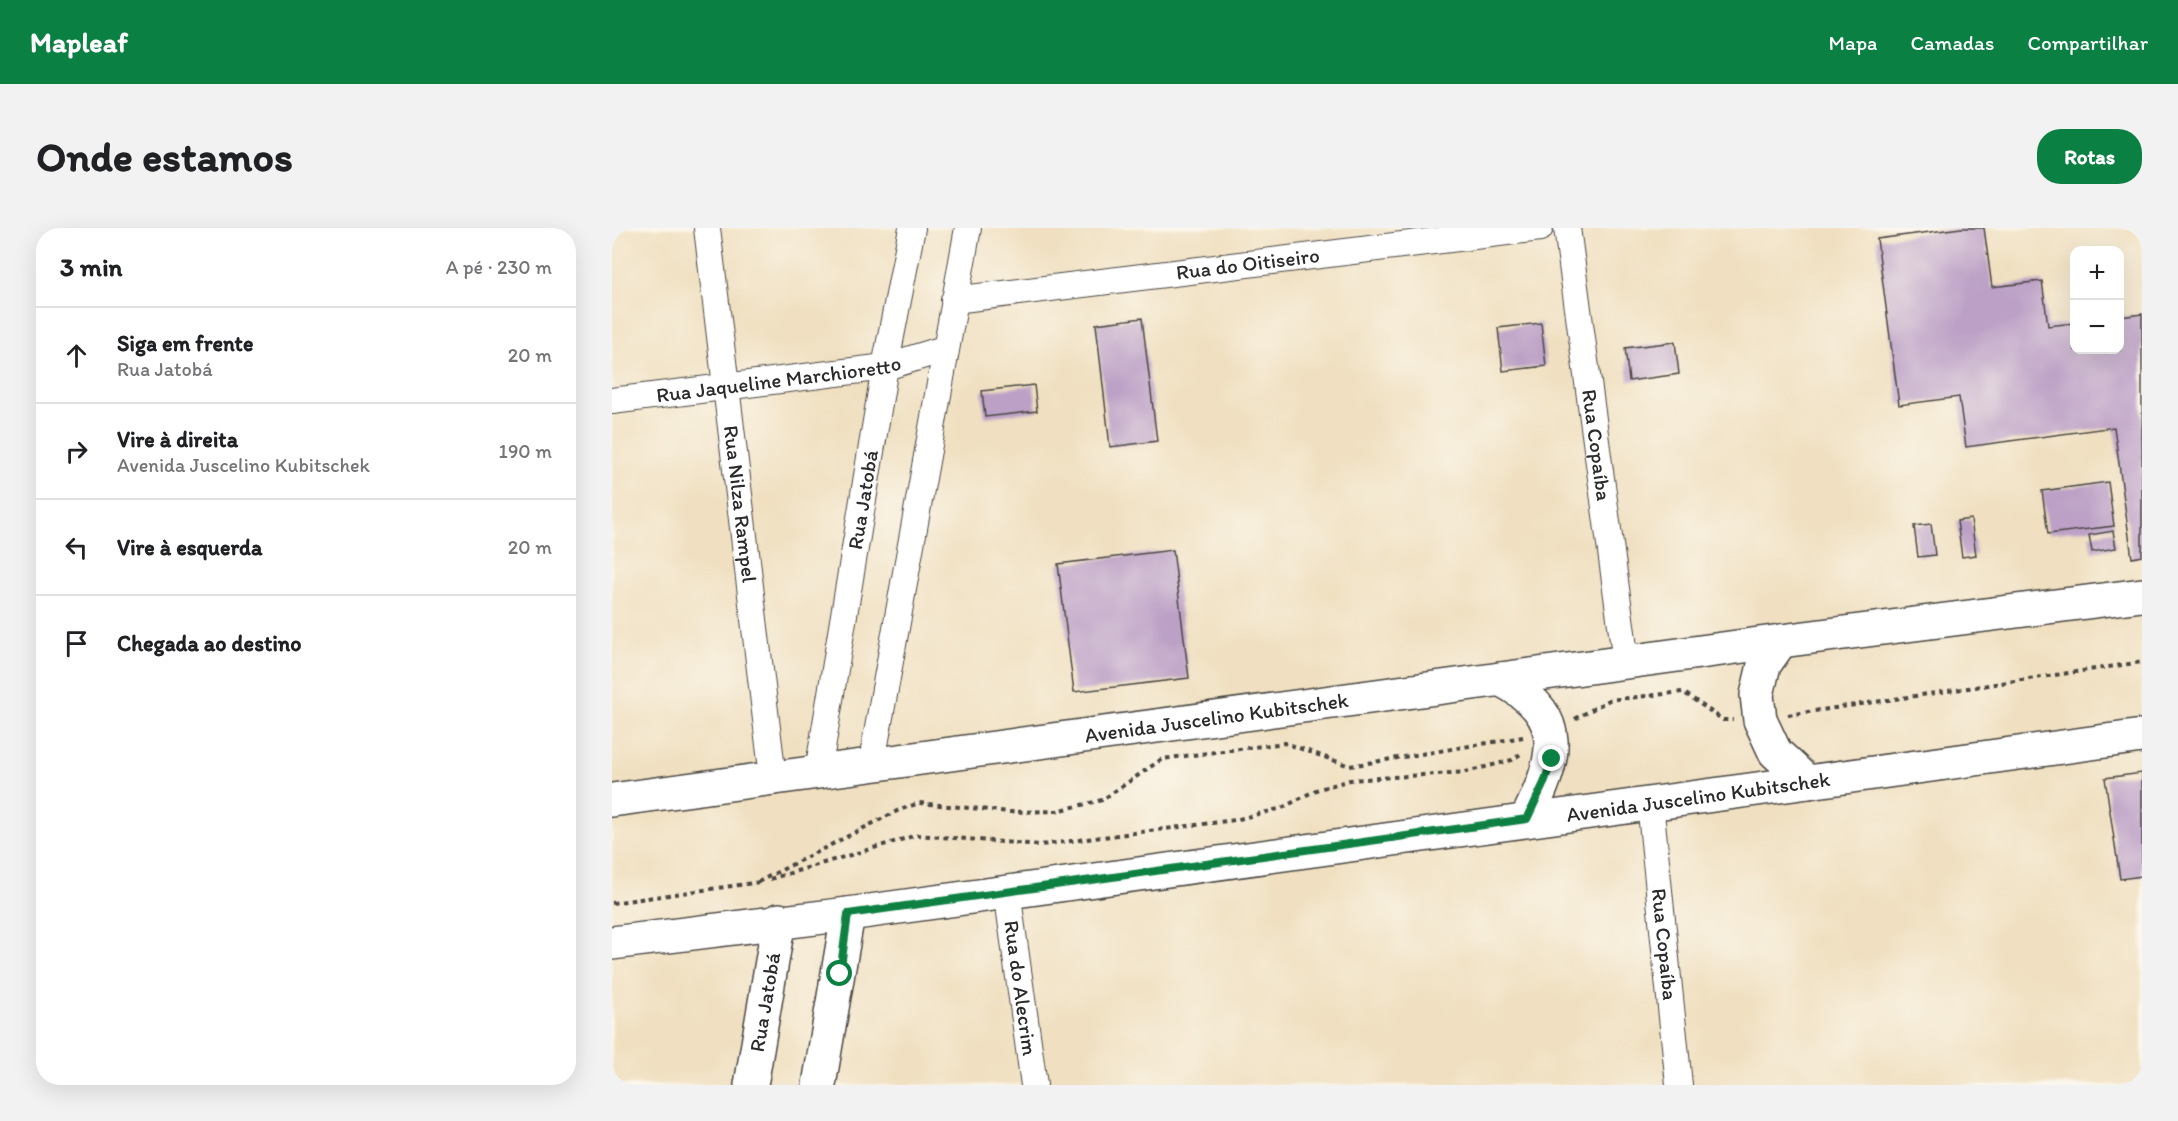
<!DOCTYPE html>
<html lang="pt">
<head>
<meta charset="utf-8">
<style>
  body { margin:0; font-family:Itim,sans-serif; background:#f2f2f2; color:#202124 }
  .controls { position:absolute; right:18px; top:18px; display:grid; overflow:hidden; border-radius:12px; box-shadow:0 6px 24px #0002 }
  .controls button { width:54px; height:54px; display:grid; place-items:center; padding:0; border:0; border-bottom:2px solid #e0e0e0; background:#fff; color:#202124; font:30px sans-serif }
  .stop { position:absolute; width:18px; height:18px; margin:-14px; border:4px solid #0b8043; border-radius:50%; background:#fff }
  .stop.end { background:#0b8043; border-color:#fff; box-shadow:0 2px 6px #0008 }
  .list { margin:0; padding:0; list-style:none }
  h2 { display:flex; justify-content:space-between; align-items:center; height:78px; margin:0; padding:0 24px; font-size:26px }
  h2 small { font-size:20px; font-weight:400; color:#757577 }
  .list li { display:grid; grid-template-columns:39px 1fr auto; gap:18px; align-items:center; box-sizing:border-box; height:96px; padding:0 24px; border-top:2px solid #e0e0e0 }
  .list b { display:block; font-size:22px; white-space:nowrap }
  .list p { margin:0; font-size:20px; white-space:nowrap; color:#757577 }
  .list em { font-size:20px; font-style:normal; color:#757577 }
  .icon { flex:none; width:33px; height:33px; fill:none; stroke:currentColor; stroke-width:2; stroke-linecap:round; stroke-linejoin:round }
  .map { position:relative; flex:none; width:1530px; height:857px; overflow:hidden; border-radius:24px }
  header { display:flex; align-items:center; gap:36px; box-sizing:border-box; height:84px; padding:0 30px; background:#0b8043; color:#fff }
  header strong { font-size:28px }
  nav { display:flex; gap:33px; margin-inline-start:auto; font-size:21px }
  .intro { display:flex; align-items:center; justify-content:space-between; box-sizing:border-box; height:144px; padding:0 36px }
  h1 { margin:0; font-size:42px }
  .button { padding:15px 27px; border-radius:24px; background:#0b8043; color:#fff; font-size:21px; font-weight:700 }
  main { display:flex; gap:36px; padding:0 36px }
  aside { flex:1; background:#fff; border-radius:24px; box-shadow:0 6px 24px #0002 }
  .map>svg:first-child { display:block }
  .building { fill:#bca0c6 }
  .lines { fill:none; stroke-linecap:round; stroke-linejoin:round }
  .street-casing { stroke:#494642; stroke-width:28 }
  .secondary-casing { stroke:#494642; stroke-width:36 }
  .path { stroke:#494642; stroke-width:4; stroke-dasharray:4.5 4.5; stroke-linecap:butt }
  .street { stroke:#fff; stroke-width:26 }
  .secondary { stroke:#fff; stroke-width:33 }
  .route { stroke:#0b8043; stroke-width:8 }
  .labels { text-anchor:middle; stroke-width:6; stroke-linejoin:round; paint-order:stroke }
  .street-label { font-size:21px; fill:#2b2b2b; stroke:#fbf7ec }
</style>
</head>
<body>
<header>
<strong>Mapleaf</strong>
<nav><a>Mapa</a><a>Camadas</a><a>Compartilhar</a></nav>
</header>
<div class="intro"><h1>Onde estamos</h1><a class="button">Rotas</a></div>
<main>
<aside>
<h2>3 min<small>A pé · 230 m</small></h2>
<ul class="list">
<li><svg class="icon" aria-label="ahead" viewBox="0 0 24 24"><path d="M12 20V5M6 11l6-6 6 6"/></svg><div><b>Siga em frente</b><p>Rua Jatobá</p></div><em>20 m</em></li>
<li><svg class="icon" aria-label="right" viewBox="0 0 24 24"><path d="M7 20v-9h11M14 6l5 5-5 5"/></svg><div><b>Vire à direita</b><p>Avenida Juscelino Kubitschek</p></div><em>190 m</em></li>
<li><svg class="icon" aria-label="left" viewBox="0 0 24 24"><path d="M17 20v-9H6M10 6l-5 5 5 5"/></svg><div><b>Vire à esquerda</b></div><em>20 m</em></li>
<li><svg class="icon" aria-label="arrive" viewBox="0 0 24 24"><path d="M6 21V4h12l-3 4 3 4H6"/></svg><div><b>Chegada ao destino</b></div></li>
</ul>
</aside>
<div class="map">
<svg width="1530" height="857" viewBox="0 0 1530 857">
  <rect width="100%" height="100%" fill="#fbf7ec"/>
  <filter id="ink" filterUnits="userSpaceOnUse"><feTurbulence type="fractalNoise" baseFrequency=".0167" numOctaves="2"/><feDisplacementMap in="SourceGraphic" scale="12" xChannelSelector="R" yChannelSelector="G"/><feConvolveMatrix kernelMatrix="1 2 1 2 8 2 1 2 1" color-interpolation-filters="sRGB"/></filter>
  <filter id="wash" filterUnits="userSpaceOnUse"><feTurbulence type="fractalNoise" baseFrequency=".008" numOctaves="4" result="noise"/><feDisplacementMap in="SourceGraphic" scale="24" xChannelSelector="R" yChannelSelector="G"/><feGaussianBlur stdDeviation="1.35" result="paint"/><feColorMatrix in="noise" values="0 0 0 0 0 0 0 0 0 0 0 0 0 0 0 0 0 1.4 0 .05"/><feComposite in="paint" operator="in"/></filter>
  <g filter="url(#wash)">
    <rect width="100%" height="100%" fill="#f0e0c1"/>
    <g id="blocks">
      <g class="building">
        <path d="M1349,0H1372L1380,59L1430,53L1436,98L1462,95V122H1508V89L1530,86V328L1520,330L1502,199L1354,219L1347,169L1287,177L1265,11Z"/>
        <path d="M530,90L545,213L498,219L484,96Z"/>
        <path d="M929,95L934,138L891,143L886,100Z"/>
        <path d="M1063,114L1067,146L1017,153L1013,120Z"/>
        <path d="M422,157L425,183L373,189L370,163Z"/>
        <path d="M1496,254L1502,298L1436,306L1430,263Z"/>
        <path d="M1359,291L1364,327L1350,329L1345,293Z"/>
        <path d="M1319,296L1323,327L1306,329L1302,298Z"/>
        <path d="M1501,303L1504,320L1480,324L1477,307Z"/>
        <path d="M561,322L577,450L462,464L446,336Z"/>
        <path d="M1530,545V648L1508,651L1493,550Z"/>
      </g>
    </g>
  </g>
  <g filter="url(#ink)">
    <use href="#blocks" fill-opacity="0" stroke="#494642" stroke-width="1.5"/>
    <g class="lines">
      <defs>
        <g id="street">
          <path id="s1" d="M95,0L161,550"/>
          <path id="s2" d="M955,0L1014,434"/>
          <path id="s3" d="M342,72L928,0"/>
          <path id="s4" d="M0,173L273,139L332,121"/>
          <path d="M259,539L356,0"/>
          <path id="s5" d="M206,544L273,139L300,0"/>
          <path id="s6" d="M1038,575L1067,857"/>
          <path id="s7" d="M395,663L422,857"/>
        </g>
        <g id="secondary">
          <path d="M1169,413L1152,437L1145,467L1148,492L1163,524L1195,554"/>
          <path d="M888,451C959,488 944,531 915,591"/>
          <path id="s8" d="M0,572L1169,413L1530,367"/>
          <path id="s9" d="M0,715L236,686L1530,508"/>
          <path id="s10" d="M139,857L167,692"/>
          <path d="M207,857L236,686"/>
        </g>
      </defs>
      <use href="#street" class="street-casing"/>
      <use href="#secondary" class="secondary-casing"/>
      <g class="path">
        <path d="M1176,487L1530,434"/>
        <path d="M963,491L997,472L1071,464L1111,492H1121"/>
        <path d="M158,651L305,607L428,617L623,592L670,580L704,562L738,552L854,544L900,532L910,525"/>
        <path d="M146,654L287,582L307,575L398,584L445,583L490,572L550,531L673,515L738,538L911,509"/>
        <path d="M0,675L148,654"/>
      </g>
      <use href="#street" class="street"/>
      <use href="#secondary" class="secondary"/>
    </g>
  </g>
  <g class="lines" filter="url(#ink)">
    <path class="route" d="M228,746L236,686L915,591L932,555L940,531"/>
  </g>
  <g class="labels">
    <g class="street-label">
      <text dy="7" stroke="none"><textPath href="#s3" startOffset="296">Rua do Oitiseiro</textPath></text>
      <text dy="7" stroke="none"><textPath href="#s4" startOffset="168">Rua Jaqueline Marchioretto</textPath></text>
      <text dy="7" stroke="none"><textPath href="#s2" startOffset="219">Rua Copaíba</textPath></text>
      <text dy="7" stroke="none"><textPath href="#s5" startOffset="276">Rua Jatobá</textPath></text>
      <text dy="7" stroke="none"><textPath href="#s1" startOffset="278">Rua Nilza Rampel</textPath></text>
      <text dy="7" stroke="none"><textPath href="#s8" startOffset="610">Avenida Juscelino Kubitschek</textPath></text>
      <text dy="7" stroke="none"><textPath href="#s9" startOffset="1096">Avenida Juscelino Kubitschek</textPath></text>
      <text dy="7" stroke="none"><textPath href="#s6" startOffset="142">Rua Copaíba</textPath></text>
      <text dy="7" stroke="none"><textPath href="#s7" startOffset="98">Rua do Alecrim</textPath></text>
      <text dy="7" stroke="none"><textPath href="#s10" startOffset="84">Rua Jatobá</textPath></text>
    </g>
  </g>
</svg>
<div class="controls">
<button>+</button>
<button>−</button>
</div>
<div class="stop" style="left:228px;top:746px"></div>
<div class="stop end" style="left:940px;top:531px"></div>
</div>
</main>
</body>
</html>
